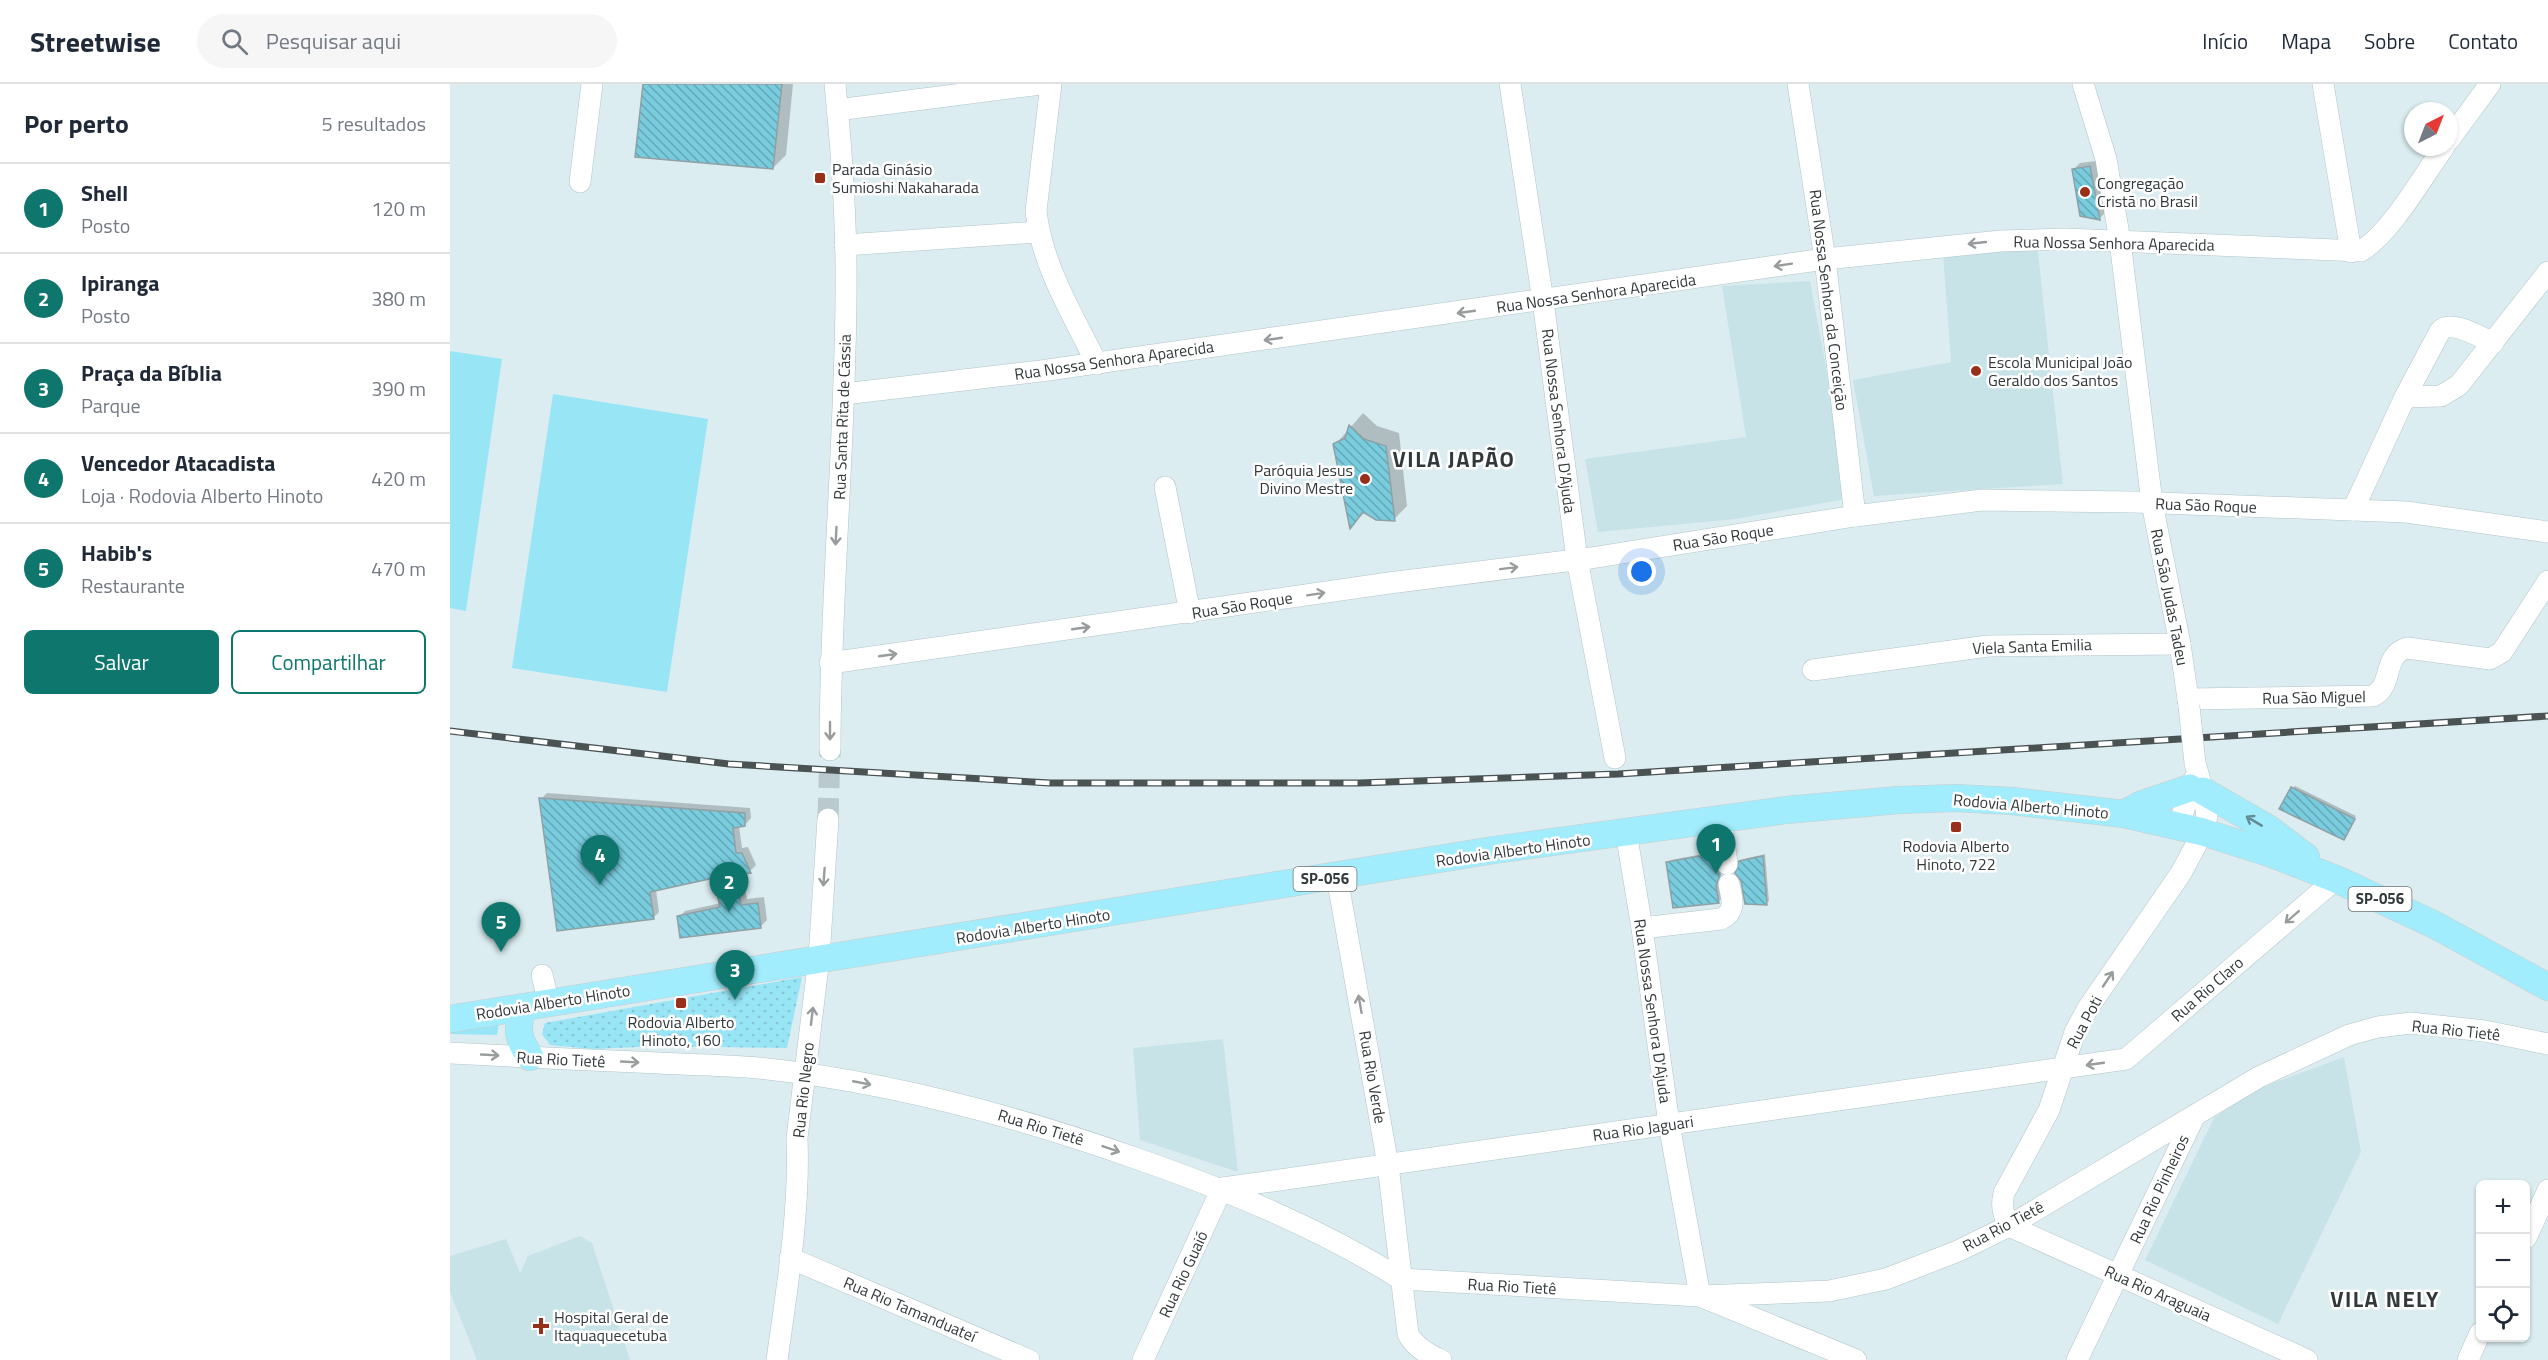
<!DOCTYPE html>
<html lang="pt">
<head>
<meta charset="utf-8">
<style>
  body { margin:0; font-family:"Titillium Web",sans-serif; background:#f6f6f7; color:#1f2937 }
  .controls { position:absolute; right:18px; bottom:18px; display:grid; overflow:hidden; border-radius:9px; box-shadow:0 2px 4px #0004 }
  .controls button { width:54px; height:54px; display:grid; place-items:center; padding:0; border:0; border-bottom:2px solid #e0e1e3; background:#fff; color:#1f2937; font:30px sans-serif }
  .compass { position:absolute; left:1954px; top:18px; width:54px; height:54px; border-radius:50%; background:#fff; box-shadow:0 2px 4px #0004; rotate:42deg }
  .you { position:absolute; left:1192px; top:488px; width:21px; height:21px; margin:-15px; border:4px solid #fff; border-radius:50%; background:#1a73e8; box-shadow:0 0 0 9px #1a73e833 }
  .badge { display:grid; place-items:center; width:39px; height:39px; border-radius:50%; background:#0f766e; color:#fff; font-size:20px; font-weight:700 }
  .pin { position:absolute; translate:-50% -50px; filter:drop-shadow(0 2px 3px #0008) }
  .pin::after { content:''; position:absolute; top:32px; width:21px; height:18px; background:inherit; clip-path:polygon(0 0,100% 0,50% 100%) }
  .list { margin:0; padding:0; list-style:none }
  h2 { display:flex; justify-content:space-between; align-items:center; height:78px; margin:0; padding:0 24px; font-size:26px }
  h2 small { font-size:20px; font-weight:400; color:#747a83 }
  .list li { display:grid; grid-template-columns:39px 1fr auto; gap:18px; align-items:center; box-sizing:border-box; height:90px; padding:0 24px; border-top:2px solid #e0e1e3 }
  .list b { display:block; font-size:22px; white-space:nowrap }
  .list p { margin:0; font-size:20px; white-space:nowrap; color:#747a83 }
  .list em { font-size:20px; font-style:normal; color:#747a83 }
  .actions { display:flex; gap:12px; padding:18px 24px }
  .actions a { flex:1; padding:14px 0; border:2px solid #0f766e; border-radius:9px; text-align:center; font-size:21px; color:#0f766e }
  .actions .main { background:#0f766e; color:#fff }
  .icon { flex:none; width:33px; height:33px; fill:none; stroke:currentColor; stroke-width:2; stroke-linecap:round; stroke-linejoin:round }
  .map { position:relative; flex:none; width:2098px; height:1276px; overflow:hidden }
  header { display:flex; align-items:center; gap:36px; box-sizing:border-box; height:84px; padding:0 30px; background:#fff; border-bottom:2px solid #e0e1e3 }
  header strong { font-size:28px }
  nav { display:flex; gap:33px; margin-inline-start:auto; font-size:21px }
  .search { width:420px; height:54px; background:#f6f6f7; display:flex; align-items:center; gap:15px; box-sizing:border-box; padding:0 21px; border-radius:33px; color:#747a83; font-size:22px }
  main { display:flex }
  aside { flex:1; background:#fff }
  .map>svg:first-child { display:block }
  .built { fill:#c7e3e8 }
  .grass { fill:#98e5f6 }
  .park { fill:url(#park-dots) }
  .shadow { fill:#0003 }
  .building { fill:url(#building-back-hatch); stroke:#90a1a5; stroke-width:1.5 }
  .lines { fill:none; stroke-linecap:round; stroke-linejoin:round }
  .minor-tunnel { stroke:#b9c9cd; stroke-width:21; stroke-dasharray:21 10; stroke-linecap:butt }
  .minor-casing { stroke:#b2c4c8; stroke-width:22 }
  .major-casing { stroke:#cacccc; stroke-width:28 }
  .minor { stroke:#fff; stroke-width:21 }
  .major { stroke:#a2edfd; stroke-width:27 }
  .rail-casing { stroke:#4a5254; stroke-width:7 }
  .rail { stroke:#fff; stroke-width:4.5; stroke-dasharray:14; stroke-linecap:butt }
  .minor-bridge-casing { stroke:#b2c4c8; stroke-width:22; stroke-linecap:butt }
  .minor-bridge { stroke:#fff; stroke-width:21 }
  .oneway { stroke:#989c9d }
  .oneway2 { stroke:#648a92 }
  .poi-dot { fill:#982f19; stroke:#fff; stroke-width:2 }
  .labels { text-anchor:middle; stroke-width:5; stroke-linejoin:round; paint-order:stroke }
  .shield { fill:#fff; stroke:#707476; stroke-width:1.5 }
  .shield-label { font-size:15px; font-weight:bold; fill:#32393b }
  .poi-label { font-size:16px; fill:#32393b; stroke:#fff; text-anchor:start }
  .street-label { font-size:16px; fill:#32393b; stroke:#fff }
  .district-label { font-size:22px; font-weight:bold; letter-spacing:1.5px; fill:#32393b; stroke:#fff }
</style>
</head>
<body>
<header>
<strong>Streetwise</strong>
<div class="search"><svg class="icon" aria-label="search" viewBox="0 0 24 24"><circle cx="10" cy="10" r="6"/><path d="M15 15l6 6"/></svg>Pesquisar aqui</div>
<nav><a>Início</a><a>Mapa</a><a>Sobre</a><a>Contato</a></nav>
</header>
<main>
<aside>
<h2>Por perto<small>5 resultados</small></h2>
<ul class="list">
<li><span class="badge">1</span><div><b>Shell</b><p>Posto</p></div><em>120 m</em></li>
<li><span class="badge">2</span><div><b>Ipiranga</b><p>Posto</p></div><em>380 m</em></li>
<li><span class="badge">3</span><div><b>Praça da Bíblia</b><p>Parque</p></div><em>390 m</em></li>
<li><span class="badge">4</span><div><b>Vencedor Atacadista</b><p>Loja · Rodovia Alberto Hinoto</p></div><em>420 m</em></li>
<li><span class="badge">5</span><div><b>Habib's</b><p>Restaurante</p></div><em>470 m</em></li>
</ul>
<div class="actions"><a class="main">Salvar</a><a>Compartilhar</a></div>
</aside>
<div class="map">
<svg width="2098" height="1276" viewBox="0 0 2098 1276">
  <defs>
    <pattern id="park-dots" width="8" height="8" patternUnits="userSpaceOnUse" patternTransform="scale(1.5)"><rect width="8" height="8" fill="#98e5f6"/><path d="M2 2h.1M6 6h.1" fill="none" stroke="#83c5d4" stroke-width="1.8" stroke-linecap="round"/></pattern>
    <pattern id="building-back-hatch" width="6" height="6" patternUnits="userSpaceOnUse" patternTransform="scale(1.5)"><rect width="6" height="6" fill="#79ccde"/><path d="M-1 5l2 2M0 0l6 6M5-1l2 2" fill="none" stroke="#64a7b5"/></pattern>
  </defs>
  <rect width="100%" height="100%" fill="#dbedf1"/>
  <g class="built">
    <path d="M1587,160L1613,400L1424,412L1403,296L1501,278L1493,170Z"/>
    <path d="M1360,197L1376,283L1396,415L1286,435L1148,448L1135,375L1296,353L1272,202Z"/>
    <path d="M773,955L788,1088L690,1056L683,964Z"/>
    <path d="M1894,973L1911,1068L1828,1240L1695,1176L1764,1034L1804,1006Z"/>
    <path d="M130,1152L142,1159L180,1276H27L0,1208V1172L56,1155L70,1189L78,1172Z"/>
  </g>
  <g class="grass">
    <path d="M0,267L52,275L16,527L0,524Z"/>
    <path d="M103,310L258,335L217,608L62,584Z"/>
    <path d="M49,940L47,951L1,950L0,946Z"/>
  </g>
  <path class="park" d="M352,893L337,964L208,962L143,965L100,961L92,950L95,939Z"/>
  <g class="shadow">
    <path d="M194,0H343L336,71L323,84Z"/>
    <path d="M1646,77L1655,129L1649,135L1624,85L1630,79Z"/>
    <path d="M913,329L927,342L949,349L957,422L944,435L915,428L901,442L885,361Z"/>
    <path d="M1845,702L1906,732L1896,751L1843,704Z"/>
    <path d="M97,709L300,724L301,734L295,741L289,742L292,764L298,763L306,781L300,787L291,788L297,815L314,813L317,836L311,842L229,833L235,827L271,819L265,792L206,806L209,828L203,834L91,715Z"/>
    <path d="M1263,768L1269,785L1272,788L1268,798L1271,815L1269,817L1218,779L1221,776Z"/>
    <path d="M1315,770L1319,817L1316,819L1293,797L1291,778L1294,775Z"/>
  </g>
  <g class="building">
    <path d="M193,0H332L323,85L185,73Z"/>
    <path d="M1640,82L1650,136L1630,132L1622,85Z"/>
    <path d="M899,341L914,355L936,362L945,437L926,436L913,428L900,445L883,360L895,354Z"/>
    <path d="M1841,703L1905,735L1894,756L1829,725Z"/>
    <path d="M89,714L295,729V742L283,744L286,769H292L301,789L284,791L291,821L308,819L311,844L230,854L227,832L270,823L264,794L200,808L204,835L107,847Z"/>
    <path d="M1261,770L1267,787L1270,791L1266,802L1269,819L1223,824L1216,778Z"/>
    <path d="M1313,772L1317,821L1295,820L1291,797L1285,789L1289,777Z"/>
  </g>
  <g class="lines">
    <path class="minor-tunnel" d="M378,735L380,666"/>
    <defs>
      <g id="minor">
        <path d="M601,0L586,127C592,182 623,231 647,280"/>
        <path d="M1060,0L1093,217L1127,475L1165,674"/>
        <path d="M1348,0L1375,175L1405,432"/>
        <path d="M1633,0L1656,75L1670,157L1702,419L1730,560L1739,622"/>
        <path d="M1873,0L1901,168"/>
        <path d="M387,26L591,0"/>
        <path d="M1999,56L2040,0"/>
        <path d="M130,98L142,0"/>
        <path d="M395,161L588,148"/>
        <path d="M394,310L591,287L1375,175L1551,157L1616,155L1911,167C1941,149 1973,92 1994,63"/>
        <path d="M1955,313L1991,312L2009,301L2098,188"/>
        <path d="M715,403L740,529"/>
        <path d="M1903,426L1955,313L1990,247C2001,235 2030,253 2043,259"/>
        <path d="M380,579L939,499L1141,474L1405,432L1532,416L1684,418L1956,428L2098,448"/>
        <path d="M1363,586L1538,562L1730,560"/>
        <path d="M1738,615L1923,612C1944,602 1932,571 1957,564L2040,575L2052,568L2098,497"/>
        <path d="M380,666C380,515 395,364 396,213C397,142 392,70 385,0"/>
        <path d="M1745,679L1753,707L1757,732L1753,748L1731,789L1638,924L1625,948L1599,1026L1554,1109C1551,1122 1553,1130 1559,1142L1857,1276"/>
        <path d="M1271,735L1277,780"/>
        <path d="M1729,742L1740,704L1745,694"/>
        <path d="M1176,748L1192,844L1219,1040L1250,1212L1406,1276"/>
        <path d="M887,793L938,1081L958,1250C965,1263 977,1270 991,1276"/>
        <path d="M1192,844L1271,835C1287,827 1282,815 1279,800"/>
        <path d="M92,891L99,920"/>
        <path d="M0,969C70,973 139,976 209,979C242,981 275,981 308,984C437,997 563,1031 685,1074C777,1106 867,1143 951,1195L1250,1212L1379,1207L1436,1195L1508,1167L1559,1142L1809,993L1899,951L1928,943L1961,939L2035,947L2098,960"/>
        <path d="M773,1104L1676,975L1886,795"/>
        <path d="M2076,1154L2098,1106"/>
        <path d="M340,1174L579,1276"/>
        <path d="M327,1276C337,1203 350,1128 347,1054L369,874L378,735"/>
        <path d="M693,1276L772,1104"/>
        <path d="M1627,1276L1745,1031"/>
        <path d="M2018,1276L2030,1249"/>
      </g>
      <g id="major">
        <path d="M1753,707L1819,745L1856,773"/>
        <path d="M1674,730L1690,721L1740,704"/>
        <path d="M72,924C67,947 67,953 80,973"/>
        <path d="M0,935L1044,766L1336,726L1449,716L1506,714L1562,717L1674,730L1753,748L1822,770L1886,795L1985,841L2098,903"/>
      </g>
    </defs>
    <use href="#minor" class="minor-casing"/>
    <use href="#major" class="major-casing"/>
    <use href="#minor" class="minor"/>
    <use href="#major" class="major"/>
    <defs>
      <path id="rail" d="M0,647L279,680L600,699H909L1168,690L2098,632"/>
    </defs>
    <use href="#rail" class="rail-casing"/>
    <use href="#rail" class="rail"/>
    <defs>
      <path id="minor-bridge" d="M1739,622L1745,679"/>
    </defs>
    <use href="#minor-bridge" class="minor-bridge-casing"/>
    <use href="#minor-bridge" class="minor-bridge"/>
  </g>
  <defs><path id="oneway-shaft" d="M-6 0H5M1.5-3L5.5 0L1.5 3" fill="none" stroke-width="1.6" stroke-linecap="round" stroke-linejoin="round" transform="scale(1.5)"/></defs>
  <g class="oneway">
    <use href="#oneway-shaft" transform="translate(1527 159) rotate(174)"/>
    <use href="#oneway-shaft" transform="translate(1333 181) rotate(171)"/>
    <use href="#oneway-shaft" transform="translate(1016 228) rotate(172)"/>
    <use href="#oneway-shaft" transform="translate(823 255) rotate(172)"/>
    <use href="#oneway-shaft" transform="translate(386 452) rotate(93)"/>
    <use href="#oneway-shaft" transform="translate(1059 484) rotate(-7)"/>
    <use href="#oneway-shaft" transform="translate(866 510) rotate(-9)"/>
    <use href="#oneway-shaft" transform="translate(631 544) rotate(-8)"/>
    <use href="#oneway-shaft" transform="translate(438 571) rotate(-8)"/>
    <use href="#oneway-shaft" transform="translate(380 647) rotate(90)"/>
    <use href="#oneway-shaft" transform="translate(374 793) rotate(94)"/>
    <use href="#oneway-shaft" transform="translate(1842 833) rotate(139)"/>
    <use href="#oneway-shaft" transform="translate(1658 895) rotate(-56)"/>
    <use href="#oneway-shaft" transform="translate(910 920) rotate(-100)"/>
    <use href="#oneway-shaft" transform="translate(362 932) rotate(-83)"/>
    <use href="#oneway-shaft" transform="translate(40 971) rotate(3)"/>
    <use href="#oneway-shaft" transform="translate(180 978) rotate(3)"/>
    <use href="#oneway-shaft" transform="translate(1645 980) rotate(172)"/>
    <use href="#oneway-shaft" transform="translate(412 999) rotate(11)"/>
    <use href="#oneway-shaft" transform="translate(661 1065) rotate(19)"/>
  </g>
  <use class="oneway2" href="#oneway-shaft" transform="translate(1804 737) rotate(-149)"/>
  <g class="poi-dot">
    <rect x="364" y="88" width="12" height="12" rx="3"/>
    <circle cx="1635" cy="108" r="6"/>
    <circle cx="1526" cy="287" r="6"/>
    <circle cx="915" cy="395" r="6"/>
    <rect x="1500" y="737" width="12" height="12" rx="3"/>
    <rect x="225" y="913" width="12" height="12" rx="3"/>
    <path d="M88 1233h6v6h6v6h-6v6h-6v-6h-6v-6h6z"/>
  </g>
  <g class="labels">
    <g class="shield">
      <rect x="843.5" y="783" width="63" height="24" rx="4.5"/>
      <rect x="1898.5" y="803" width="63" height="24" rx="4.5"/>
    </g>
    <g class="shield-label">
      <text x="875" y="800">SP-056</text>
      <text x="1930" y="820">SP-056</text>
    </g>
    <g class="poi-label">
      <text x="382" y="91">Parada Ginásio<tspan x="382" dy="18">Sumioshi Nakaharada</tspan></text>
      <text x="1647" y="105">Congregação<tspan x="1647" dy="18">Cristã no Brasil</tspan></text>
      <text x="1538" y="284">Escola Municipal João<tspan x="1538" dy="18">Geraldo dos Santos</tspan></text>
      <text x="903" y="392" text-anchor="end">Paróquia Jesus<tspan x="903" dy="18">Divino Mestre</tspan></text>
      <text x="1506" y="768" text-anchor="middle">Rodovia Alberto<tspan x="1506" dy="18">Hinoto, 722</tspan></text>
      <text x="231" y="944" text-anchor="middle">Rodovia Alberto<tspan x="231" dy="18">Hinoto, 160</tspan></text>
      <text x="104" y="1239">Hospital Geral de<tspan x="104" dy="18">Itaquaquecetuba</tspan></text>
    </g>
    <g class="street-label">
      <text transform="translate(1664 159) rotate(1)" y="6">Rua Nossa Senhora Aparecida</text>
      <text transform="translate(1146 209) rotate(-8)" y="6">Rua Nossa Senhora Aparecida</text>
      <text transform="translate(1379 216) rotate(83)" y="6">Rua Nossa Senhora da Conceição</text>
      <text transform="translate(664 276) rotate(-8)" y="6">Rua Nossa Senhora Aparecida</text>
      <text transform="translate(392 333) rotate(-88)" y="6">Rua Santa Rita de Cássia</text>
      <text transform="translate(1109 337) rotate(83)" y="6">Rua Nossa Senhora D'Ajuda</text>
      <text transform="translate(1756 421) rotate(2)" y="6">Rua São Roque</text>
      <text transform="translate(1273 453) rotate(-9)" y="6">Rua São Roque</text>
      <text transform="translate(1720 513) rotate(79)" y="6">Rua São Judas Tadeu</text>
      <text transform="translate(792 521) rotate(-9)" y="6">Rua São Roque</text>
      <text transform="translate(1582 562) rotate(-2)" y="6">Viela Santa Emilia</text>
      <text transform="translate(1864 613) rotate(-1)" y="6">Rua São Miguel</text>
      <text transform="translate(1581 722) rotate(5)" y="6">Rodovia Alberto Hinoto</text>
      <text transform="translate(1063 766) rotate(-8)" y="6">Rodovia Alberto Hinoto</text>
      <text transform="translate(583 842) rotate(-9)" y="6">Rodovia Alberto Hinoto</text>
      <text transform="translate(1757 905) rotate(-41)" y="6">Rua Rio Claro</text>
      <text transform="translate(103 918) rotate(-9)" y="6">Rodovia Alberto Hinoto</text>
      <text transform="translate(1203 927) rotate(82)" y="6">Rua Nossa Senhora D'Ajuda</text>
      <text transform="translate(1634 938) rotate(-62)" y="6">Rua Poti</text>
      <text transform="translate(2006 946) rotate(6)" y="6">Rua Rio Tietê</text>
      <text transform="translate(111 975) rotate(3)" y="6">Rua Rio Tietê</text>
      <text transform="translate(923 993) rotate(80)" y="6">Rua Rio Verde</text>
      <text transform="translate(353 1006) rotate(-84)" y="6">Rua Rio Negro</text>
      <text transform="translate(591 1043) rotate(17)" y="6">Rua Rio Tietê</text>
      <text transform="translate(1193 1044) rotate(-8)" y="6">Rua Rio Jaguari</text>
      <text transform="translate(1709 1105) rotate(-65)" y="6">Rua Rio Pinheiros</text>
      <text transform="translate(1553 1142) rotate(-28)" y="6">Rua Rio Tietê</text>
      <text transform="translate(733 1190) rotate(-65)" y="6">Rua Rio Guaió</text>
      <text transform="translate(1062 1202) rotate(3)" y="6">Rua Rio Tietê</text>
      <text transform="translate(1708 1209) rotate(24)" y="6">Rua Rio Araguaia</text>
      <text transform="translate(460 1225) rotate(23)" y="6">Rua Rio Tamanduateí</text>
    </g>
    <g class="district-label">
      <text x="1004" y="383">VILA JAPÃO</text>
      <text x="1935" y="1223">VILA NELY</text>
    </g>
  </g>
</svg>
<div class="controls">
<button>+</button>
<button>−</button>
<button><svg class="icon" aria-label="locate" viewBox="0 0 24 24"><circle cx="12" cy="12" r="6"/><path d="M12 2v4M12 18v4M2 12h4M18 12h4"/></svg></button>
</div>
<svg class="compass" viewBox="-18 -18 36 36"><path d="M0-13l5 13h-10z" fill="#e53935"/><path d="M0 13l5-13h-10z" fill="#747a83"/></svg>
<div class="you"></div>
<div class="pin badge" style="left:1266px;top:790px">1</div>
<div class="pin badge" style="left:279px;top:828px">2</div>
<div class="pin badge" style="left:285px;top:916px">3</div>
<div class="pin badge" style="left:150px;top:801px">4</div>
<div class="pin badge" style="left:51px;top:868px">5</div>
</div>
</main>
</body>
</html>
